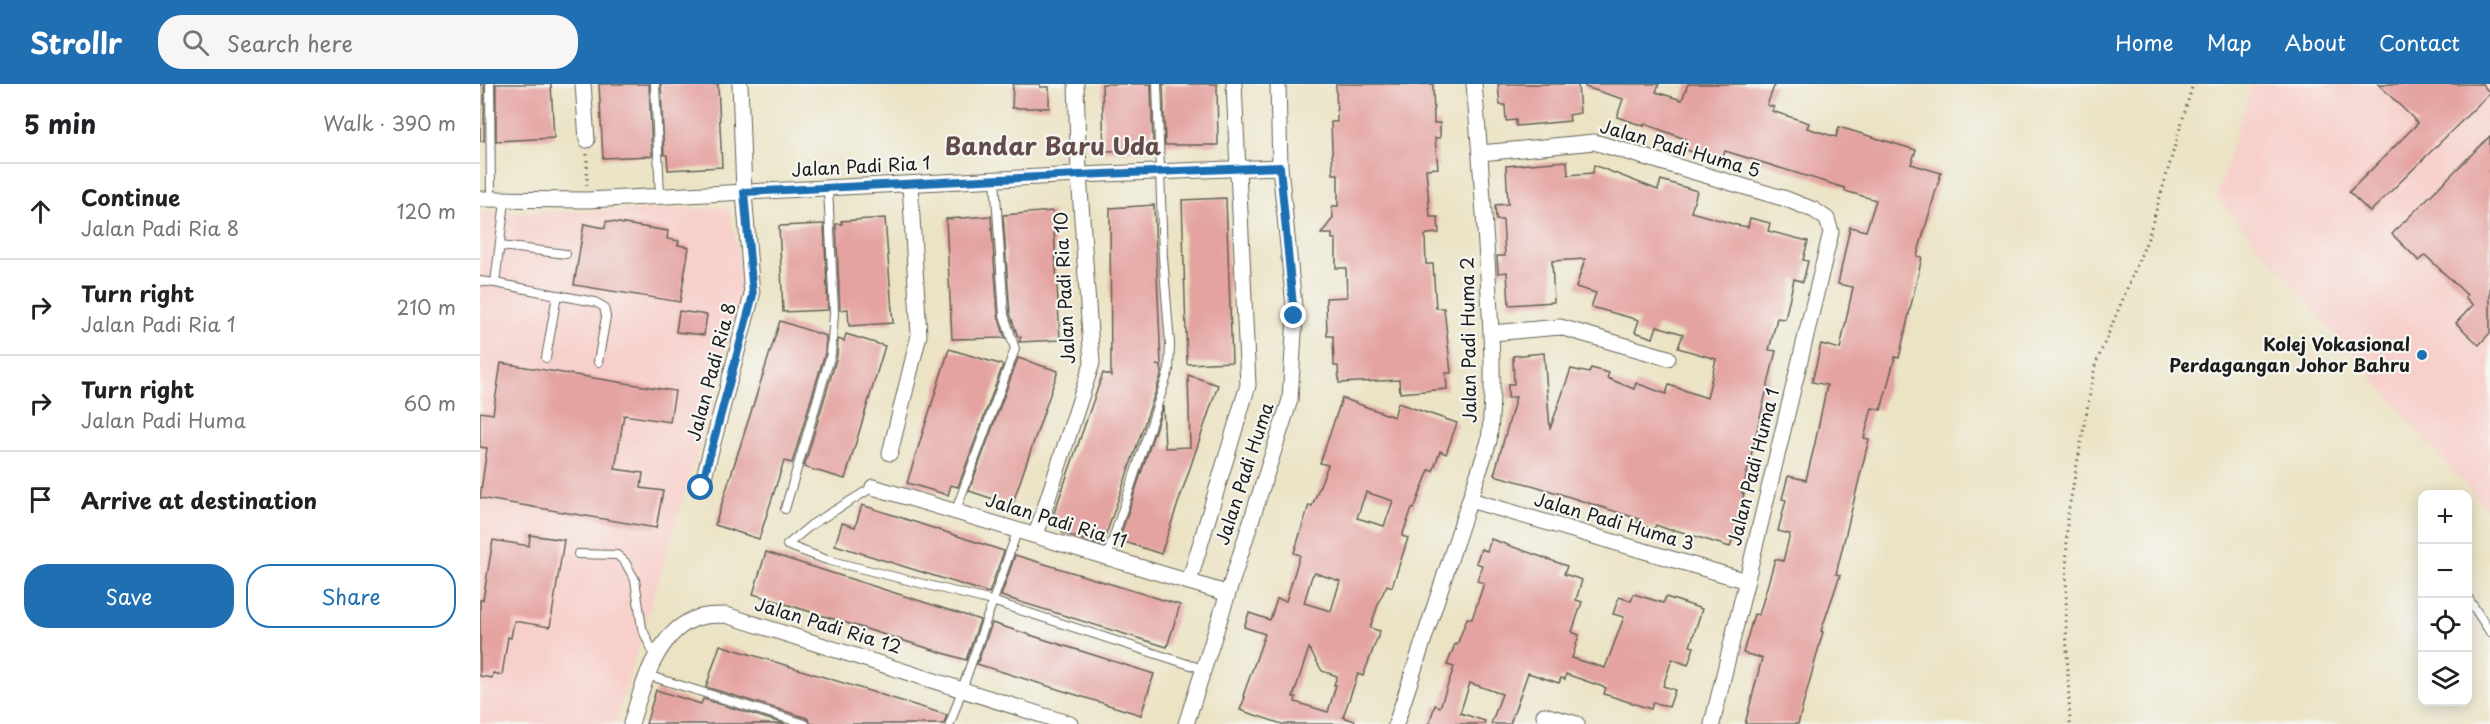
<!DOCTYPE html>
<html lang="en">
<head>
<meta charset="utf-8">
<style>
  body { margin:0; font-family:"Playpen Sans",sans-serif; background:#f6f6f6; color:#202124 }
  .controls { position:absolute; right:18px; bottom:18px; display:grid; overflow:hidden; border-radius:12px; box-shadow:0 3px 15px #0003 }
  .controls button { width:54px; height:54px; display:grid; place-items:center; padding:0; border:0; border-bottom:2px solid #e0e0e0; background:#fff; color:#202124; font:30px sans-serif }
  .stop { position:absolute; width:18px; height:18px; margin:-14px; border:4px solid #1f6fb2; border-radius:50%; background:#fff }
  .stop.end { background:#1f6fb2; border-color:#fff; box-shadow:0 2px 6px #0008 }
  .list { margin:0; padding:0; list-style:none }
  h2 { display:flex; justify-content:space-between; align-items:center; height:78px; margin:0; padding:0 24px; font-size:26px }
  h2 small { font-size:20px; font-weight:400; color:#757577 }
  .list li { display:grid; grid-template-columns:39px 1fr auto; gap:18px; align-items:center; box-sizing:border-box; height:96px; padding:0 24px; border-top:2px solid #e0e0e0 }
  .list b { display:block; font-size:22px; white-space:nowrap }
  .list p { margin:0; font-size:20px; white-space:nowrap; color:#757577 }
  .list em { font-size:20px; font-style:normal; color:#757577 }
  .actions { display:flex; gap:12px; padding:18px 24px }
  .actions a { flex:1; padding:14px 0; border:2px solid #1f6fb2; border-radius:24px; text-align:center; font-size:21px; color:#1f6fb2 }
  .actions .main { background:#1f6fb2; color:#fff }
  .icon { flex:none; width:33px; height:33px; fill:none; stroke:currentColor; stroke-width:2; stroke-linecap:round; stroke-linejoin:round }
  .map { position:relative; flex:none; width:2010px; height:640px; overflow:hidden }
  header { display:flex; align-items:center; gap:36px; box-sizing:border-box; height:84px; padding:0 30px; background:#1f6fb2; color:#fff }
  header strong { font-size:28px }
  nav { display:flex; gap:33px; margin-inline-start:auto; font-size:21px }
  .search { width:420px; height:54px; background:#f6f6f6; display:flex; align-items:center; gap:15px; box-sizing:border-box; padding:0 21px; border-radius:24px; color:#757577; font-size:22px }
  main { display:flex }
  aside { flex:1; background:#fff }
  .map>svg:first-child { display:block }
  .built { fill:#f7d0cb }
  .building { fill:#e4a3a0; fill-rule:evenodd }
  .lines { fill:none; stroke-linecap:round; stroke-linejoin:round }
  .service-casing { stroke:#646257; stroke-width:10 }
  .minor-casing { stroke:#646257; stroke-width:17 }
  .path { stroke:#646257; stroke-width:3; stroke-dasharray:1.5 4.5; stroke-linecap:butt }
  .service { stroke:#fff; stroke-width:8 }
  .minor { stroke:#fff; stroke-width:15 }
  .route { stroke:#1f6fb2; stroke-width:8 }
  .poi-dot { fill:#1f6fb2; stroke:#f6f6f2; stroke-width:2 }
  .labels { text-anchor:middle; stroke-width:4.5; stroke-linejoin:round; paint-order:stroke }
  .street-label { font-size:18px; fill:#1c1c1c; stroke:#f6f6f2 }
  .poi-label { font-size:18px; font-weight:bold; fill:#1c1c1c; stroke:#f6f6f2; text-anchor:end }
  .district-label { font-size:24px; font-weight:bold; fill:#624b4a; stroke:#f6f6f2 }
</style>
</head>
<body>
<header>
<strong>Strollr</strong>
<div class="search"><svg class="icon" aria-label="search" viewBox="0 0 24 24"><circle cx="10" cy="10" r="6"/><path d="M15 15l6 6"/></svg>Search here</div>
<nav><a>Home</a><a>Map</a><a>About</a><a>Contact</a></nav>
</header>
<main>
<aside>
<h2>5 min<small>Walk · 390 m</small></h2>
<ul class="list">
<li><svg class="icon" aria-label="ahead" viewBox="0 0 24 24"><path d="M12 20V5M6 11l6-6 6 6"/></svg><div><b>Continue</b><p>Jalan Padi Ria 8</p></div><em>120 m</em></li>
<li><svg class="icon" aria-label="right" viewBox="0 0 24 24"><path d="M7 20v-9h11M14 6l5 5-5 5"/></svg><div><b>Turn right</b><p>Jalan Padi Ria 1</p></div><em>210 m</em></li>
<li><svg class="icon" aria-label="right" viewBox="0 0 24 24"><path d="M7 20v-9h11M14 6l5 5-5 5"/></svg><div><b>Turn right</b><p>Jalan Padi Huma</p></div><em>60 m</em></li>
<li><svg class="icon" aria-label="arrive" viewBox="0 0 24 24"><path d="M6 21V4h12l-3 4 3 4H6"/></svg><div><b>Arrive at destination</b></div></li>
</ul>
<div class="actions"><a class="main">Save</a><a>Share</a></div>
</aside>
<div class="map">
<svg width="2010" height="640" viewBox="0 0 2010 640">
  <rect width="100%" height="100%" fill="#f6f6f2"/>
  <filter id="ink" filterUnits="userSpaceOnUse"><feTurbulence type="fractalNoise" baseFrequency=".0167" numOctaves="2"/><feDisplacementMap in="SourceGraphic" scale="12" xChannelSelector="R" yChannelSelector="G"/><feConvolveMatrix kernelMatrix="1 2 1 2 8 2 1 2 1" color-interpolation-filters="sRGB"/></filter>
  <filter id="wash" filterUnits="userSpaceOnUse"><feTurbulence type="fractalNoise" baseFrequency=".008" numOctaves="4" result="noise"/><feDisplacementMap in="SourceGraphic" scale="24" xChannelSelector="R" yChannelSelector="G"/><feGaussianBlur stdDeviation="1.35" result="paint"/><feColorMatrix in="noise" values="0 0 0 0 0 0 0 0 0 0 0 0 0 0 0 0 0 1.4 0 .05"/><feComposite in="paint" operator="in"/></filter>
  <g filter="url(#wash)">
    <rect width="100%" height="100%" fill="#ebe3c4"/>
    <g class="built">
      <path d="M1771,0H2010V430L1737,113Z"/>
      <path d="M249,124L266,207L135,640H0V129Z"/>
    </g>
    <g id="blocks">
      <g class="building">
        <rect x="0" y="0" width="4" height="57"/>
        <path d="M16,0H71L74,54L16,57Z"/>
        <path d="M119,0H169L172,72L123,74Z"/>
        <path d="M181,0H238L242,83L188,86L187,71H184Z"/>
        <path d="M533,0H560V3H569V24H532Z"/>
        <path d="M622,0H671L673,61H668V66L624,67Z"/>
        <path d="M683,0H737L738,61H685Z"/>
        <path d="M856,0H953L954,39H960V54H955L958,84L946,85L950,133H958L959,149L947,150L945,152L946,180H953L956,224H964L971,289H966L967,305L920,309L919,296L859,299L858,282H854L853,252H847L846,214L867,213L866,184H856V155H852V150H841L853,134L852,122H858V90H853L851,38H857Z"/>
        <path d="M1018,0H1098L1100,29L1089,31L1090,37L1036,42V36L1026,37L1025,21H1020Z"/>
        <path d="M1105,0H1179L1176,8L1202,16L1208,0H1295L1287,21L1294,23L1292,27L1329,39L1327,44L1356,53L1359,43L1436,66L1431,80L1461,89L1437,172L1442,173L1419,274L1415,273L1401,326L1392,324L1384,354L1389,355L1356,490L1360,491L1341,547L1343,548L1318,640H1265L1282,574L1263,569L1274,530L1279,531L1295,475L1303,477L1310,450L1298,447L1306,416L1302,415L1308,392L1326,396L1335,359L1347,301L1332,298L1341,260L1360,265L1373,203L1358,200L1370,143L1386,147L1396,116L1365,107V104L1245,67L1241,79L1202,64L1205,55L1165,40L1164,42L1137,33L1143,15L1105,3Z"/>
        <path d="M1898,0H2002L2010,9L1890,128L1869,108L1938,39Z"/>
        <path d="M2010,52V249L1999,261L1976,239L1993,221L1985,213L1987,211L1945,171L1939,177L1912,150Z"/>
        <path d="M1087,77L1088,91L1113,89L1114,81L1178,106L1181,96L1217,107L1211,128L1257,141L1268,143L1270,134L1290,139L1288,147L1328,157L1323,176L1328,177L1323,198L1314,195L1305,235L1297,234L1289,266L1296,267L1262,409L1264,410L1257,434H1259L1250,463L1192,445V447L1176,441L1174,445L1157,440L1159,435L1055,402L1014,391L1036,313L1028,314V300H1034L1033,272L1064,269L1070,345L1091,285L1109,289L1111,284L1129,289L1127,294L1154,305L1156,299L1186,310L1189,301L1227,314L1236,275L1198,264L1203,250L1177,242L1173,254L1155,248L1159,236L1111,223L1116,209L1096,203L1105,175L1072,177L1074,218L1029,221L1027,188L1018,189L1017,172H1025L1023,136H1016L1015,121L1028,120L1026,82Z"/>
        <path d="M746,114L752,278L707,280L702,116Z"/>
        <path d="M674,121L681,281H676L681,282L682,289L622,462L583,449L573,432L623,289L631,292L630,124Z"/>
        <path d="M573,127L580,256L539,258L541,253H538L530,230L523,131Z"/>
        <path d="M511,132L518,231L525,254L472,255L466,135Z"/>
        <path d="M405,134L413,239L369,242L368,225L360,226L356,140H362L361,137Z"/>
        <path d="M126,137L188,147L187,155L199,157L198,161L209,163L200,218L94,201L104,140L125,144Z"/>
        <path d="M344,140L348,226L303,228L299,142Z"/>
        <path d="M199,227L227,231L224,251L196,248Z"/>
        <path d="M300,237L346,252L345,269L312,379L304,377L279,455L235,441Z"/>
        <path d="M366,250L405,262L365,395L324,383L357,272L358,255L364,257Z"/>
        <path d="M469,265L523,281L478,403L471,401L468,411L427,399Z"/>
        <path d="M538,274L578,287L532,421L489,407Z"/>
        <path d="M21,279L195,307L190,338L144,331L135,385L163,389L161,404L183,407L176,444L0,414L7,364L0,363V328L13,330Z"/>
        <path d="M708,291L738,301L681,470L639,456L683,322L685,364L710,363Z"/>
        <path d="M862,314L914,333L918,319L977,339L966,370L960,367L953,387L949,386L934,425L932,424L922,452L928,454L918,485L912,503L907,501L900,515L890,544L900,547L883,592L878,590L863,633L875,637V640H802L760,626L765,613L763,612L785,550L764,543L769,529L790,536L797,515L806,517L820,471L814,469L829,421L832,422L848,381L840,379ZM886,408L913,417L904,442L877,434ZM835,489L860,497L851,527L824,519L832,492ZM829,564L842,587L857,592L854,601H856L848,628L815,618L816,613H813Z"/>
        <path d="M382,421L524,467L509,509L355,461L362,439L375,443Z"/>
        <path d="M50,451L84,456L70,543L34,537L31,554L28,553L22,591L13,589L12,594L0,592V516H3L13,456L49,462Z"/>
        <path d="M1011,455L1087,482L1084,490L1102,496L1096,516L1102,518L1092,548L1099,551L1092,574L1125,584L1144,533L1133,530L1139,513L1151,517L1154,510L1183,519L1186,513L1222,525L1210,562L1214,563L1208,581L1192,575L1183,602L1195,606L1189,623L1173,618L1171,625L1124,610L1126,604L1086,590L1085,595L1081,594L1079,599L1048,589L1030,640H1011L1022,610L990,599L980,629L1005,637L1004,640H949L955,621L960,623L974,583L967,581L975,560L977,561L987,534L992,535L1004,499L997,497L1002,481L996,479L1001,465L1007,467Z"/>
        <path d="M286,468L500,536L486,576L273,510Z"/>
        <path d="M535,471L700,521L687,563L521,512Z"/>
        <path d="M512,539L674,590L661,631L497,580Z"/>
        <path d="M240,561L467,631L464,640H331L327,634L226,603Z"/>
        <path d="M176,606L221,620L223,615L305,640H166Z"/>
      </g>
    </g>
  </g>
  <g filter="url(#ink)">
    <use href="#blocks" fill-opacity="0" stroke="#646257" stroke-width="1.5"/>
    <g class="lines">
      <defs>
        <g id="service">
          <path d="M10,0L11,115"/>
          <path d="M175,0L180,112"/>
          <path d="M21,162L86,170"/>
          <path d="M0,197L15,199L25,117"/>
          <path d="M15,199L77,211L66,274"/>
          <path d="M77,211L115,218L124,223L126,233L118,278"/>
          <path d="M393,403L331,441L307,461L347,476L512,517L723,585"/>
          <path d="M305,425L351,270L354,229L348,104"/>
          <path d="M476,426L535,265L524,231L515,96"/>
          <path d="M98,470L137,471L145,478L155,496L162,544L175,573"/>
          <path d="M627,473L689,286L690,260L683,173L677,0"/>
          <path d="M1988,514L2010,548"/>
          <path d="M167,591L325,640"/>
          <path d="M470,640L538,445"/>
        </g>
        <g id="minor">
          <path d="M103,0L107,56"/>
          <path d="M1001,69L1114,58L1306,115L1334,126L1347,135L1351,148L1232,640"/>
          <path d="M0,115L107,116L599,91L800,83"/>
          <path d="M1012,249L1080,243L1188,274"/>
          <path d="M410,369L439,251L430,100"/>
          <path d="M393,403L746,509"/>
          <path d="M221,404L272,211L264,108L260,0"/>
          <path d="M990,416L1267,497"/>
          <path d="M556,451L612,279L599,91L596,0"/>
          <path d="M709,498L768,301L754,0"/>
          <path d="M1064,631L1097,640"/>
          <path d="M151,640C161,605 176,550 214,535C224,531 235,531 246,531L590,640"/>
          <path d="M706,640L810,316L815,232L800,83L798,0"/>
          <path d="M916,640L1009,357C1015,302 1011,247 1008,192C1004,128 1000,64 994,0"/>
        </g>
      </defs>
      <use href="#service" class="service-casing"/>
      <use href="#minor" class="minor-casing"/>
      <g class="path">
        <path d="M107,70V102"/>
        <path d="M1590,640L1586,542L1587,435L1615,282L1668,154L1713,0"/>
      </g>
      <use href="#service" class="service"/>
      <use href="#minor" class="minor"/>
    </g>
  </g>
  <g class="lines" filter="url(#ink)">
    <path class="route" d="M221,404L273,211L264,108L599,91L800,83L814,232"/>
  </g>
  <circle class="poi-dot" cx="1942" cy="271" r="6"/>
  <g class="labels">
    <g class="street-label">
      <text transform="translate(1200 65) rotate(16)" y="6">Jalan Padi Huma 5</text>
      <text transform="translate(381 83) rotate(-3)" y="6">Jalan Padi Ria 1</text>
      <text transform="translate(585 204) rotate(-93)" y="6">Jalan Padi Ria 10</text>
      <text transform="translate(989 256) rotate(-91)" y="6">Jalan Padi Huma 2</text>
      <text transform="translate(232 288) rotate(-75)" y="6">Jalan Padi Ria 8</text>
      <text transform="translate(1274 383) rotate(-76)" y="6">Jalan Padi Huma 1</text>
      <text transform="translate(765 390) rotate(-72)" y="6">Jalan Padi Huma</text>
      <text transform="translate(576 437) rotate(17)" y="6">Jalan Padi Ria 11</text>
      <text transform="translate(1134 438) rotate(16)" y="6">Jalan Padi Huma 3</text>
      <text transform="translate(348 542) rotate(17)" y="6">Jalan Padi Ria 12</text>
    </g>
    <g class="poi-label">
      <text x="1930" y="267">Kolej Vokasional<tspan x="1930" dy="21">Perdagangan Johor Bahru</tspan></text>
    </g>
    <g class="district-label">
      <text x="573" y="71">Bandar Baru Uda</text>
    </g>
  </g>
</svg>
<div class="controls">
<button>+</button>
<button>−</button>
<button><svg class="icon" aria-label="locate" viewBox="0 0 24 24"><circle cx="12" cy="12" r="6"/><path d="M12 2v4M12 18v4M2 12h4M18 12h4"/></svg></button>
<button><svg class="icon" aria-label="layers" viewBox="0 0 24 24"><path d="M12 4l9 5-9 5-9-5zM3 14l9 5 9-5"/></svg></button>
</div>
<div class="stop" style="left:221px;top:404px"></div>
<div class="stop end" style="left:814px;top:232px"></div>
</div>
</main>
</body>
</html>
